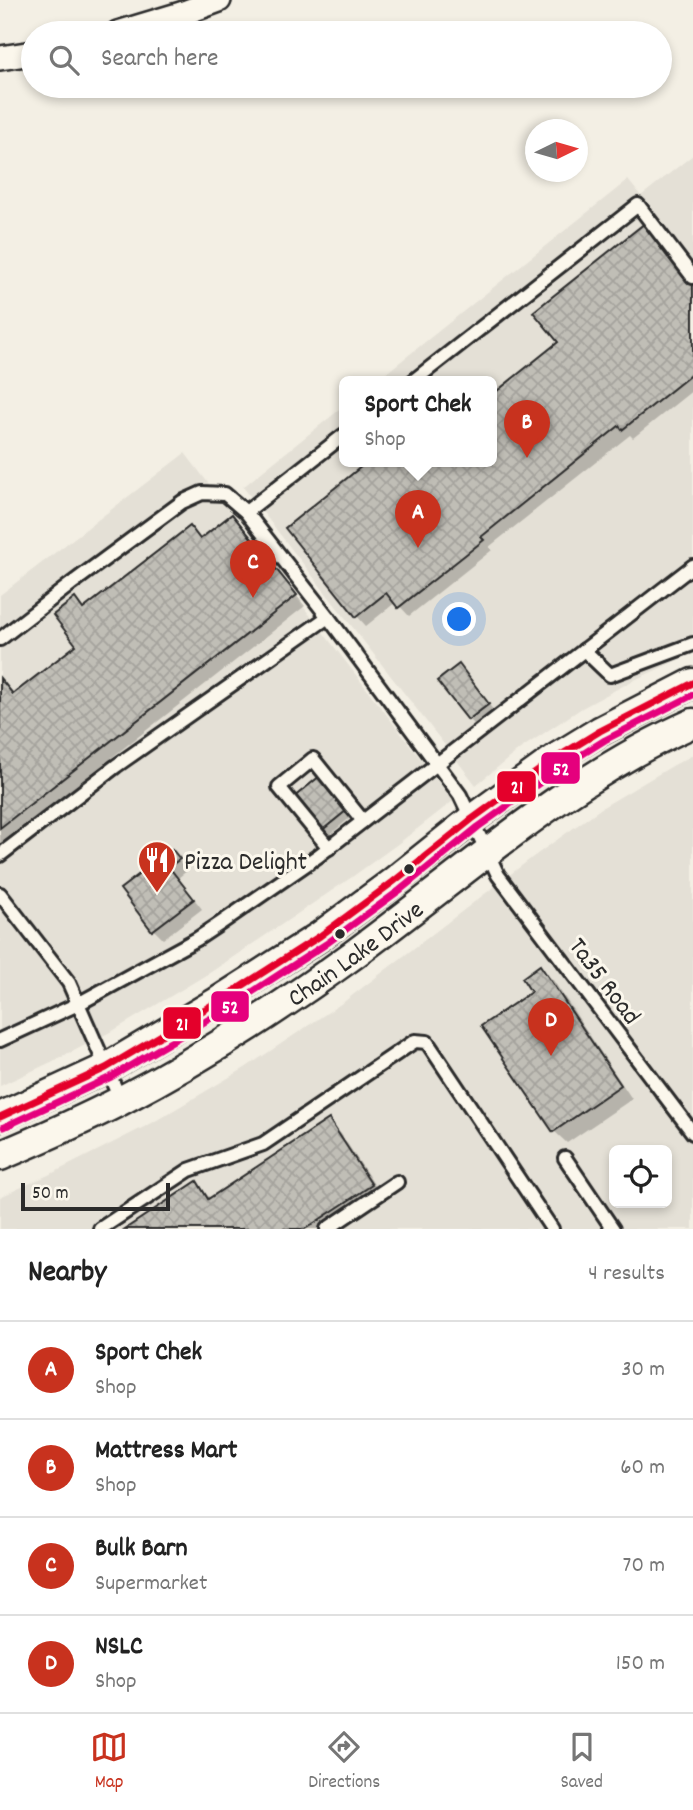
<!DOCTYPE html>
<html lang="en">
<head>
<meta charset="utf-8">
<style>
  body { margin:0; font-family:Dekko,sans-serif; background:#f6f6f6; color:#222 }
  .controls { position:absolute; right:21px; bottom:21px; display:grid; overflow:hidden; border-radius:10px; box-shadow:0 4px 10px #0003 }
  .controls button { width:63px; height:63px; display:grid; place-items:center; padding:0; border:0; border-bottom:2px solid #e0e0e0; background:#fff; color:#222; font:35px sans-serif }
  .compass { position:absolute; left:525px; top:119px; width:63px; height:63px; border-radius:50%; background:#fff; box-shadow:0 4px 10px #0003; rotate:85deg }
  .scale { position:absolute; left:21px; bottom:18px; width:149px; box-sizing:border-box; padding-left:7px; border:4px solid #2b2b2b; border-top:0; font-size:19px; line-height:24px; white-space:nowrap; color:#2b2b2b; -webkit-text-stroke:5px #fbf7ec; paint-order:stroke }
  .you { position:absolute; left:460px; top:620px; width:24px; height:24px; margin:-18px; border:5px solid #fff; border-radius:50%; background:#1a73e8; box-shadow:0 0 0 10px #1a73e833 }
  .badge { display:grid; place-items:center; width:46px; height:46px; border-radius:50%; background:#c8321e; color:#fff; font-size:23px; font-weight:700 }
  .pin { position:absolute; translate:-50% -58px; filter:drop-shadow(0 2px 4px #0008) }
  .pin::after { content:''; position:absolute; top:37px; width:24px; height:21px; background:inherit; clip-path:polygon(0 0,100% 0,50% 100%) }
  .popup { position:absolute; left:339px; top:376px; width:158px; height:91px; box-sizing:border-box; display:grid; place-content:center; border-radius:10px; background:#fff; filter:drop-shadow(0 2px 5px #0005); font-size:23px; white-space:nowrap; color:#767676 }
  .popup b { font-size:26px; color:#222 }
  .popup::after { content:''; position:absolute; left:50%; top:100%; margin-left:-14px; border:14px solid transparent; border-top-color:#fff }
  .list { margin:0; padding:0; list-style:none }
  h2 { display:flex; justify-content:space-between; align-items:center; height:91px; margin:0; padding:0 28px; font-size:30px }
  h2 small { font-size:23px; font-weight:400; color:#767676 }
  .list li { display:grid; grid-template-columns:46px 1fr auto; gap:21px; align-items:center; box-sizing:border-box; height:98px; padding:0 28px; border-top:2px solid #e0e0e0 }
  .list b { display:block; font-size:26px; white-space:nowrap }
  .list p { margin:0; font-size:23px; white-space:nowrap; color:#767676 }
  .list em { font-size:23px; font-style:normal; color:#767676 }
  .icon { flex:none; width:38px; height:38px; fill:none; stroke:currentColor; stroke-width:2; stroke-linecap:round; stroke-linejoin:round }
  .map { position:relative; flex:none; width:693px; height:1229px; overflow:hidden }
  .search { position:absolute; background:#fff; box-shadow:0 4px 10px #0003; left:21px; right:21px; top:21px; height:77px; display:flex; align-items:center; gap:18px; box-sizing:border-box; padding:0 24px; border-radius:38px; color:#767676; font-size:26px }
  .sheet { height:483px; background:#fff }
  nav { display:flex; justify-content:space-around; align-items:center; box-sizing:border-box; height:98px; border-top:2px solid #e0e0e0; background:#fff; font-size:19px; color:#767676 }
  nav a { display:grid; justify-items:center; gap:4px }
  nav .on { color:#c8321e }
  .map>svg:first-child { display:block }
  .built { fill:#e4e0d6; fill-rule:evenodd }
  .shadow { fill:#0003 }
  .building { fill:url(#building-cross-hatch); stroke:#2b2b2b; stroke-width:2 }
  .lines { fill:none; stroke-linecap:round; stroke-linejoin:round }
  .service-casing { stroke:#2b2b2b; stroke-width:18 }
  .minor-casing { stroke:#2b2b2b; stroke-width:28 }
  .tertiary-casing { stroke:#2b2b2b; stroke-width:33 }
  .service { stroke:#fbf7ec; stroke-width:12 }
  .minor { stroke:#fbf7ec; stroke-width:23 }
  .tertiary { stroke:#fbf7ec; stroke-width:28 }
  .bus-1-casing { stroke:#fbf7ec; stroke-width:12 }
  .bus-2-casing { stroke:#fbf7ec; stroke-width:12 }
  .bus-1 { stroke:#e4002b; stroke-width:7 }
  .bus-2 { stroke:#e5007d; stroke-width:7 }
  .bus-dot { fill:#2b2b2b; stroke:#fbf7ec; stroke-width:2.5 }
  .labels { text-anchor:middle; stroke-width:6; stroke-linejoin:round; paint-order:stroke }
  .poi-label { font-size:26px; fill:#2b2b2b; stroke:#fbf7ec; text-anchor:start }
  .street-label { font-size:26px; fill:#2b2b2b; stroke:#fbf7ec }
  .line-badge { stroke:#fbf7ec; stroke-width:2.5 }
  .badge-label { font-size:19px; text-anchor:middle; font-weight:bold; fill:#fff }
</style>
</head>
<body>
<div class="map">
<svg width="693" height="1229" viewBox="0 0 693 1229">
  <defs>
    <pattern id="building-cross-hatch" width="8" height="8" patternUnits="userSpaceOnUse" patternTransform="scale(1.75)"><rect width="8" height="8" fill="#c0beb6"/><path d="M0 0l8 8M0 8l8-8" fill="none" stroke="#a5a39d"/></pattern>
  </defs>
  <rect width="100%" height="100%" fill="#f3efe4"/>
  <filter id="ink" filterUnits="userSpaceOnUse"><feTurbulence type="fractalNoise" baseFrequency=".0143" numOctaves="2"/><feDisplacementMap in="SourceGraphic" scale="14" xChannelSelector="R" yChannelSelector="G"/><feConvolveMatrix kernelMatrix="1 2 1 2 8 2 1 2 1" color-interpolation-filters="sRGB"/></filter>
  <g filter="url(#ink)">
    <g class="built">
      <path d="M693,155V653L630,682L582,708L520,749L476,785L243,487L344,406V462H492V382H375L628,180L641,196Z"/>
      <path d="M185,453L453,801L399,843L352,877L211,972L116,1029L64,1056L0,1086V595Z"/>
      <path d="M693,755V1229H0V1197L55,1172L152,1123L245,1068L345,1001L533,857L603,807L674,765ZM614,1150H667V1203H614Z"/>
    </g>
    <g class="shadow">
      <path d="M693,284V390L633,438L630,435L489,547L492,550L409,616L396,602L366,626L357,616L492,462V397L560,343Z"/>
      <path d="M241,525L305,606L0,845V679L14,696L78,645L84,611L190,528L201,540Z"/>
      <path d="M465,673L494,711L475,725L469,719Z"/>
      <path d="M326,784L351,817L327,837L321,831Z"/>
      <path d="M171,852L188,870L178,878L202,909L163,939L154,930L123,889Z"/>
      <path d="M540,968L553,980L632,1099L567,1143L554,1131L534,992Z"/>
      <path d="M329,1121L341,1134L383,1198L336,1229H128L197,1184L211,1199Z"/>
    </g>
    <g class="building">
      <path d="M645,223L693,284V373L622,430L619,426L481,537L484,540L398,608L386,593L356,617L285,528L367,462H492V395L558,342L533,312Z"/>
      <path d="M232,514L297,595L0,828V678L13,694L76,645L53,615L75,598L83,609L190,526L200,539Z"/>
      <path d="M459,664L489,704L468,720L437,681Z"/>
      <path d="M320,776L347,810L320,832L293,798Z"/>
      <path d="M172,849L180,859L169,867L194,899L152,931L120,889Z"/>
      <path d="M540,965L621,1085L553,1132L481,1026L531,992L522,978Z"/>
      <path d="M329,1119L372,1185L305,1229H125L197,1181L208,1199Z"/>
    </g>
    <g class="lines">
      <defs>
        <g id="service">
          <path d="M412,382L638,205L693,277"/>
          <path d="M246,512L344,435"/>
          <path d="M0,639L71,584L182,502L202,493L225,494L246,512L328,617L460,795L498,875L693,1133"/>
          <path d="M584,650L610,675L693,644"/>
          <path d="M329,848L279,787L313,759L363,821"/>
          <path d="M0,855L116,766L328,617"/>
          <path d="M0,894L69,983L121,1101"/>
          <path d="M0,1040L78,1004L197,939L221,923L318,856L693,566"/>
          <path d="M565,1158L613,1229"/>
          <path d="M100,1229L189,1170L263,1144L415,1041L427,1042L552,1229"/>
          <path d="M327,1229L397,1182"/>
        </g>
        <g id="minor">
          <path d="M118,33L181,14L219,0"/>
          <path d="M0,58L33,53"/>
        </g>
        <g id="tertiary">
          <path d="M0,1117L106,1068L217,1002L320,936L393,882L472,819L556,758L600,731L693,683"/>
          <path id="s1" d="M0,1156C40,1139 81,1121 120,1101C201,1059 279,1009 353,955C464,874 566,779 693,723"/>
        </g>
      </defs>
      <use href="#service" class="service-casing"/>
      <use href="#minor" class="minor-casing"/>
      <use href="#tertiary" class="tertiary-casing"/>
      <use href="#service" class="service"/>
      <use href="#minor" class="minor"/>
      <use href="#tertiary" class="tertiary"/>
      <defs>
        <path id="bus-1" d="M0,1117L106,1068L217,1002L320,936L393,882L472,819L556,758L600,731L693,683"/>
        <path id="bus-2" d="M4,1127L111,1077L223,1011L326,944L400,890L478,827L562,767L605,740L693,695"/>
      </defs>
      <use href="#bus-1" class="bus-1-casing"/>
      <use href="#bus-2" class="bus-2-casing"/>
      <use href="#bus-1" class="bus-1"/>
      <use href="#bus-2" class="bus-2"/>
    </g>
  </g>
  <defs>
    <symbol id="restaurant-pin" viewBox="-11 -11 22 30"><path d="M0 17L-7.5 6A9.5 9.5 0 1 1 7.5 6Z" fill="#c8321e" stroke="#fbf7ec"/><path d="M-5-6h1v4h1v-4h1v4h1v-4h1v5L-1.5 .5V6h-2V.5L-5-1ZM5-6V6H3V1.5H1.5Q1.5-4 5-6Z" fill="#fff"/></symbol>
  </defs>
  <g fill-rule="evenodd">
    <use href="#restaurant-pin" x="135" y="838" width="44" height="60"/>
  </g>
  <g class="bus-dot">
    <circle cx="409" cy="869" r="6"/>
    <circle cx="340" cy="934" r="6"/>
  </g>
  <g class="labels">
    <g class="poi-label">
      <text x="184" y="869">Pizza Delight</text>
    </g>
    <g class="street-label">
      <text dy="9" stroke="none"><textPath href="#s1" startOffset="410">Chain Lake Drive</textPath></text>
      <text transform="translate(606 980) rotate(53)" y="9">Ta35 Road</text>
    </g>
  </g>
  <g class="line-badge">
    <rect x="540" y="751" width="41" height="34" rx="7" fill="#e5007d"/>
    <rect x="496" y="770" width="41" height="33" rx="7" fill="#e4002b"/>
    <rect x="210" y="990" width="40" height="33" rx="7" fill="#e5007d"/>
    <rect x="162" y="1006" width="40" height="34" rx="7" fill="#e4002b"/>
  </g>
  <g class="badge-label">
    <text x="561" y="775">52</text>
    <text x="517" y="793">21</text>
    <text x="230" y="1013">52</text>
    <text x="182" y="1030">21</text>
  </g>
</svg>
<div class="controls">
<button><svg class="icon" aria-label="locate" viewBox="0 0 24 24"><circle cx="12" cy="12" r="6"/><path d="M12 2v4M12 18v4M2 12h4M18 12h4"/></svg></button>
</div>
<svg class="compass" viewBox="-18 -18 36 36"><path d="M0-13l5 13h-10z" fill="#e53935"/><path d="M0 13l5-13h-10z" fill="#767676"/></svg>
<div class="scale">50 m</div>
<div class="you"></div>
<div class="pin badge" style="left:418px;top:548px">A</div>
<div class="popup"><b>Sport Chek</b>Shop</div>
<div class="pin badge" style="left:527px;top:458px">B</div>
<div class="pin badge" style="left:253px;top:598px">C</div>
<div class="pin badge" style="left:551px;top:1056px">D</div>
<div class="search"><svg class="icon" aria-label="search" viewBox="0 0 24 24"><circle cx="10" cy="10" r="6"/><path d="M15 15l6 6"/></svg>Search here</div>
</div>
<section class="sheet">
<h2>Nearby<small>4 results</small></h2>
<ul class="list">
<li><span class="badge">A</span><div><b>Sport Chek</b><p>Shop</p></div><em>30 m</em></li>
<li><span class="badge">B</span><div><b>Mattress Mart</b><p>Shop</p></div><em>60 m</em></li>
<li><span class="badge">C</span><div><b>Bulk Barn</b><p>Supermarket</p></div><em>70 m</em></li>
<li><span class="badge">D</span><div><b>NSLC</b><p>Shop</p></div><em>150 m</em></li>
</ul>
</section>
<nav>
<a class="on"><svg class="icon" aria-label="map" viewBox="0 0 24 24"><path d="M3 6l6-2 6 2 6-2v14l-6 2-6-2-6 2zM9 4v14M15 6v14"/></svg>Map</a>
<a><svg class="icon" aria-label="directions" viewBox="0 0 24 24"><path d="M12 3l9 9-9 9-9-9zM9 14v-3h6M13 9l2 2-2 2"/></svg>Directions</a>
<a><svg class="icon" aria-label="saved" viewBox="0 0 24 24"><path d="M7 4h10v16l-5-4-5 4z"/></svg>Saved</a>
</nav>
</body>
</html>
